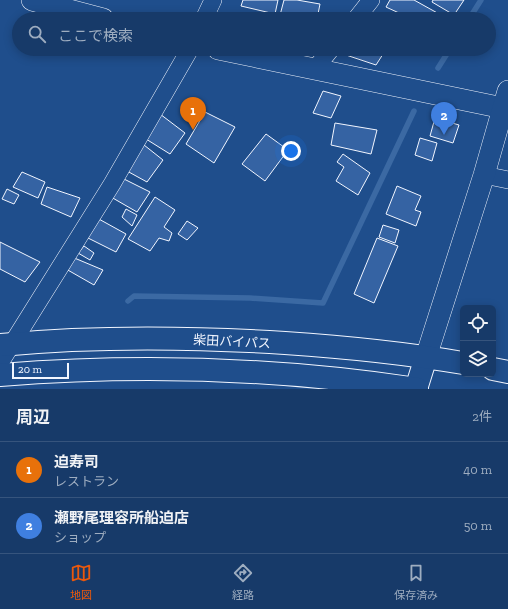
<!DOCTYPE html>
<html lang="ja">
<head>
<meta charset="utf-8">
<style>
  body { margin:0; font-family:"Zilla Slab","Noto Sans JP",serif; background:#20416f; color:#f1f3f6 }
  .controls { position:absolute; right:12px; bottom:12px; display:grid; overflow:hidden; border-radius:6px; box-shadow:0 2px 10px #0003 }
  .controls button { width:36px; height:36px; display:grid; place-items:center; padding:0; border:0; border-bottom:1px solid #36547d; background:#173a69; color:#f1f3f6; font:20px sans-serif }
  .scale { position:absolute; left:12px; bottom:10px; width:57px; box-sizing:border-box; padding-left:4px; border:2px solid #f2f6ff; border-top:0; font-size:11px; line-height:14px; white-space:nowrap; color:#f2f6ff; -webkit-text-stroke:3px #1f4e8c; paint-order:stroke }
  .you { position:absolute; left:291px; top:151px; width:14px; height:14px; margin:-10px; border:3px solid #fff; border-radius:50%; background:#1a73e8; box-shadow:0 0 0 6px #1a73e833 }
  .badge { display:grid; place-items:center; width:26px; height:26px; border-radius:50%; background:#ea580c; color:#fff; font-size:13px; font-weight:700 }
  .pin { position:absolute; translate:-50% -33px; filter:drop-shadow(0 1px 2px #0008) }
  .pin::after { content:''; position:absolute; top:21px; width:14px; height:12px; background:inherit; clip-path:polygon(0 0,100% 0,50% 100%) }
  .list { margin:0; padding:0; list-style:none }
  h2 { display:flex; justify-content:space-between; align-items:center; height:52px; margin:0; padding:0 16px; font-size:17px }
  h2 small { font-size:13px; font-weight:400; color:#9eadc0 }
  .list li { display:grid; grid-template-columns:26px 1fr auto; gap:12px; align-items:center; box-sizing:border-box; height:56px; padding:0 16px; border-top:1px solid #36547d }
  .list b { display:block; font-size:15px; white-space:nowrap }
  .list p { margin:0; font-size:13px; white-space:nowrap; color:#9eadc0 }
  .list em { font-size:13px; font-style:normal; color:#9eadc0 }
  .icon { flex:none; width:22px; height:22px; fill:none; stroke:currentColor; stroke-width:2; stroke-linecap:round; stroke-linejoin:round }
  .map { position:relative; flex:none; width:508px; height:389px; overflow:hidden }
  .search { position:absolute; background:#173a69; box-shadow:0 2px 10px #0003; left:12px; right:12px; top:12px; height:44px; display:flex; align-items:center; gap:10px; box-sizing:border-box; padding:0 14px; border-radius:22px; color:#9eadc0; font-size:15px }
  .sheet { height:164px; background:#173a69 }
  nav { display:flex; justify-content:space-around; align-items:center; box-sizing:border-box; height:56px; border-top:1px solid #36547d; background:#173a69; font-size:11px; color:#9eadc0 }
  nav a { display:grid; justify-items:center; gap:2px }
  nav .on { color:#ea580c }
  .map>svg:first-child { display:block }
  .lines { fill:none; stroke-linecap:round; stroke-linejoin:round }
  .stream { stroke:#3b69a3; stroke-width:5.5 }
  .building { fill:#3563a3; stroke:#f2f6ff }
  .minor-casing { stroke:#f2f6ff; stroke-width:18 }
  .tertiary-casing { stroke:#f2f6ff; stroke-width:22 }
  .secondary-casing { stroke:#f2f6ff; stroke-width:24 }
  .trunk-casing { stroke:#f2f6ff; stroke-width:24 }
  .minor { stroke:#1f4e8c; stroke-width:17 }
  .tertiary { stroke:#1f4e8c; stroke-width:21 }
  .secondary { stroke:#1f4e8c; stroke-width:22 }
  .trunk { stroke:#1f4e8c; stroke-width:22 }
  .labels { text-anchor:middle; stroke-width:3; stroke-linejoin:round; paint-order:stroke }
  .street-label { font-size:13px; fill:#f2f6ff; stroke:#1f4e8c }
</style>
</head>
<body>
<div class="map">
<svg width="508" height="389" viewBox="0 0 508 389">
  <rect width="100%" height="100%" fill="#1f4e8c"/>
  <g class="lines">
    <g class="stream">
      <path d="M469,19L481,0"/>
      <path d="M438,68L450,49"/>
      <path d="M128,301L134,296L250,298L323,303L414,111"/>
    </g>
  </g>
  <g class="building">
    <path d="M243,0H278L275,14L241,6Z"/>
    <path d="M284,0H297L320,4L317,19H279Z"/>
    <path d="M390,0H414L441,15L438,19H412L386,7Z"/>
    <path d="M433,0H464L454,15L432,2Z"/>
    <path d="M342,49H380L385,51L376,65L340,53Z"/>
    <path d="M323,91L341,96L331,118L313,113Z"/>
    <path d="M205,112L235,127L214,163L186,144Z"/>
    <path d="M160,114L185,133L170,154L146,139Z"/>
    <path d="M435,118L459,125L453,143L430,136Z"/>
    <path d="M335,123L377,130L371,154L331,145Z"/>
    <path d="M266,134L288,150L265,181L242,164Z"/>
    <path d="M420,138L437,143L432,161L415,155Z"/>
    <path d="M144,145L163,160L147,182L127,171Z"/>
    <path d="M343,154L370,173L358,195L336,181L344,167L337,162Z"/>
    <path d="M22,172L45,182L38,198L13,187Z"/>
    <path d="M122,178L150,192L137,212L111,197Z"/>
    <path d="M397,186L421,196L415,210L421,212L416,226L386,214Z"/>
    <path d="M47,187L80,198L71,217L41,204Z"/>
    <path d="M7,189L19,195L14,204L2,199Z"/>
    <path d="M155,197L175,210L164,227L172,233L169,241L159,238L150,251L128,239Z"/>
    <path d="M126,209L137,215L132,226L122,217Z"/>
    <path d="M97,218L126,234L116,252L86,237Z"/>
    <path d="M187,221L198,228L187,240L178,234Z"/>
    <path d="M383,225L399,230L395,243L379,237Z"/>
    <path d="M377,238L398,246L374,303L354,294Z"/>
    <path d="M0,242L40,262L25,282L0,269Z"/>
    <path d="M84,246L94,253L90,260L78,253Z"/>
    <path d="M72,257L103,270L94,285L66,269Z"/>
  </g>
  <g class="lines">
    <defs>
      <g id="minor">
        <path d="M204,19L213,0"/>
        <path d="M356,19L371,0"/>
        <path d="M314,70L331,49"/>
        <path d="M484,175L508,180"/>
        <path d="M0,363L112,184L190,49"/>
      </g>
      <g id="tertiary">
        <path d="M32,0L103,19"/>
        <path d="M218,49L503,108"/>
        <path d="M426,357L484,175L508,91"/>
      </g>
      <path id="secondary" d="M416,389L426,357"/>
      <g id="trunk">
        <path d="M0,345C95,336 190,337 285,343C345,347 404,353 463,363"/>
        <path d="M493,369L508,372"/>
        <path d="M0,375C139,364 278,368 417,389"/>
      </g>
    </defs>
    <use href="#minor" class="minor-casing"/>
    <use href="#tertiary" class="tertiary-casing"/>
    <use href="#secondary" class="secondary-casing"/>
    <use href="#trunk" class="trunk-casing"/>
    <use href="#minor" class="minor"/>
    <use href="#tertiary" class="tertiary"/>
    <use href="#secondary" class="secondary"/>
    <use href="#trunk" class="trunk"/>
  </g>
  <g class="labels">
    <g class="street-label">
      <text transform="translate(232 341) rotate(3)" y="5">柴田バイパス</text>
    </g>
  </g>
</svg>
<div class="controls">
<button><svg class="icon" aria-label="locate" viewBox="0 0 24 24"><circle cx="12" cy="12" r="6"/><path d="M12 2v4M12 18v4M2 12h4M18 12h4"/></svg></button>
<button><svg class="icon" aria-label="layers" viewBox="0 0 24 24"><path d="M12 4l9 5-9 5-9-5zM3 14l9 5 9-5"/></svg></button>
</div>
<div class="scale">20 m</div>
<div class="you"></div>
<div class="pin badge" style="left:193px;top:130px;background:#e8710a">1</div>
<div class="pin badge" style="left:444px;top:135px;background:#3f7fe0">2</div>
<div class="search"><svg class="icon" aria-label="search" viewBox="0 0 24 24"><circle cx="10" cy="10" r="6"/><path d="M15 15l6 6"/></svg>ここで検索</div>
</div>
<section class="sheet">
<h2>周辺<small>2件</small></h2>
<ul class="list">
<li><span class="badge" style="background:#e8710a">1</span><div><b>迫寿司</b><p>レストラン</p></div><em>40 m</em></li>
<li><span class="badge" style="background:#3f7fe0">2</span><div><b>瀬野尾理容所船迫店</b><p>ショップ</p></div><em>50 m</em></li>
</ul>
</section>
<nav>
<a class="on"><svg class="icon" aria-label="map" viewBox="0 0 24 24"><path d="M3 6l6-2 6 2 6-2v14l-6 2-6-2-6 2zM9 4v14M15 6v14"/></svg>地図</a>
<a><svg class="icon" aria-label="directions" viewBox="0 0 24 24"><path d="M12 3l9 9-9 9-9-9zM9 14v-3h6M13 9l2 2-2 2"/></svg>経路</a>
<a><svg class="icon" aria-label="saved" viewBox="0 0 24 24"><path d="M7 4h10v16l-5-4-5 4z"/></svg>保存済み</a>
</nav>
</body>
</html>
